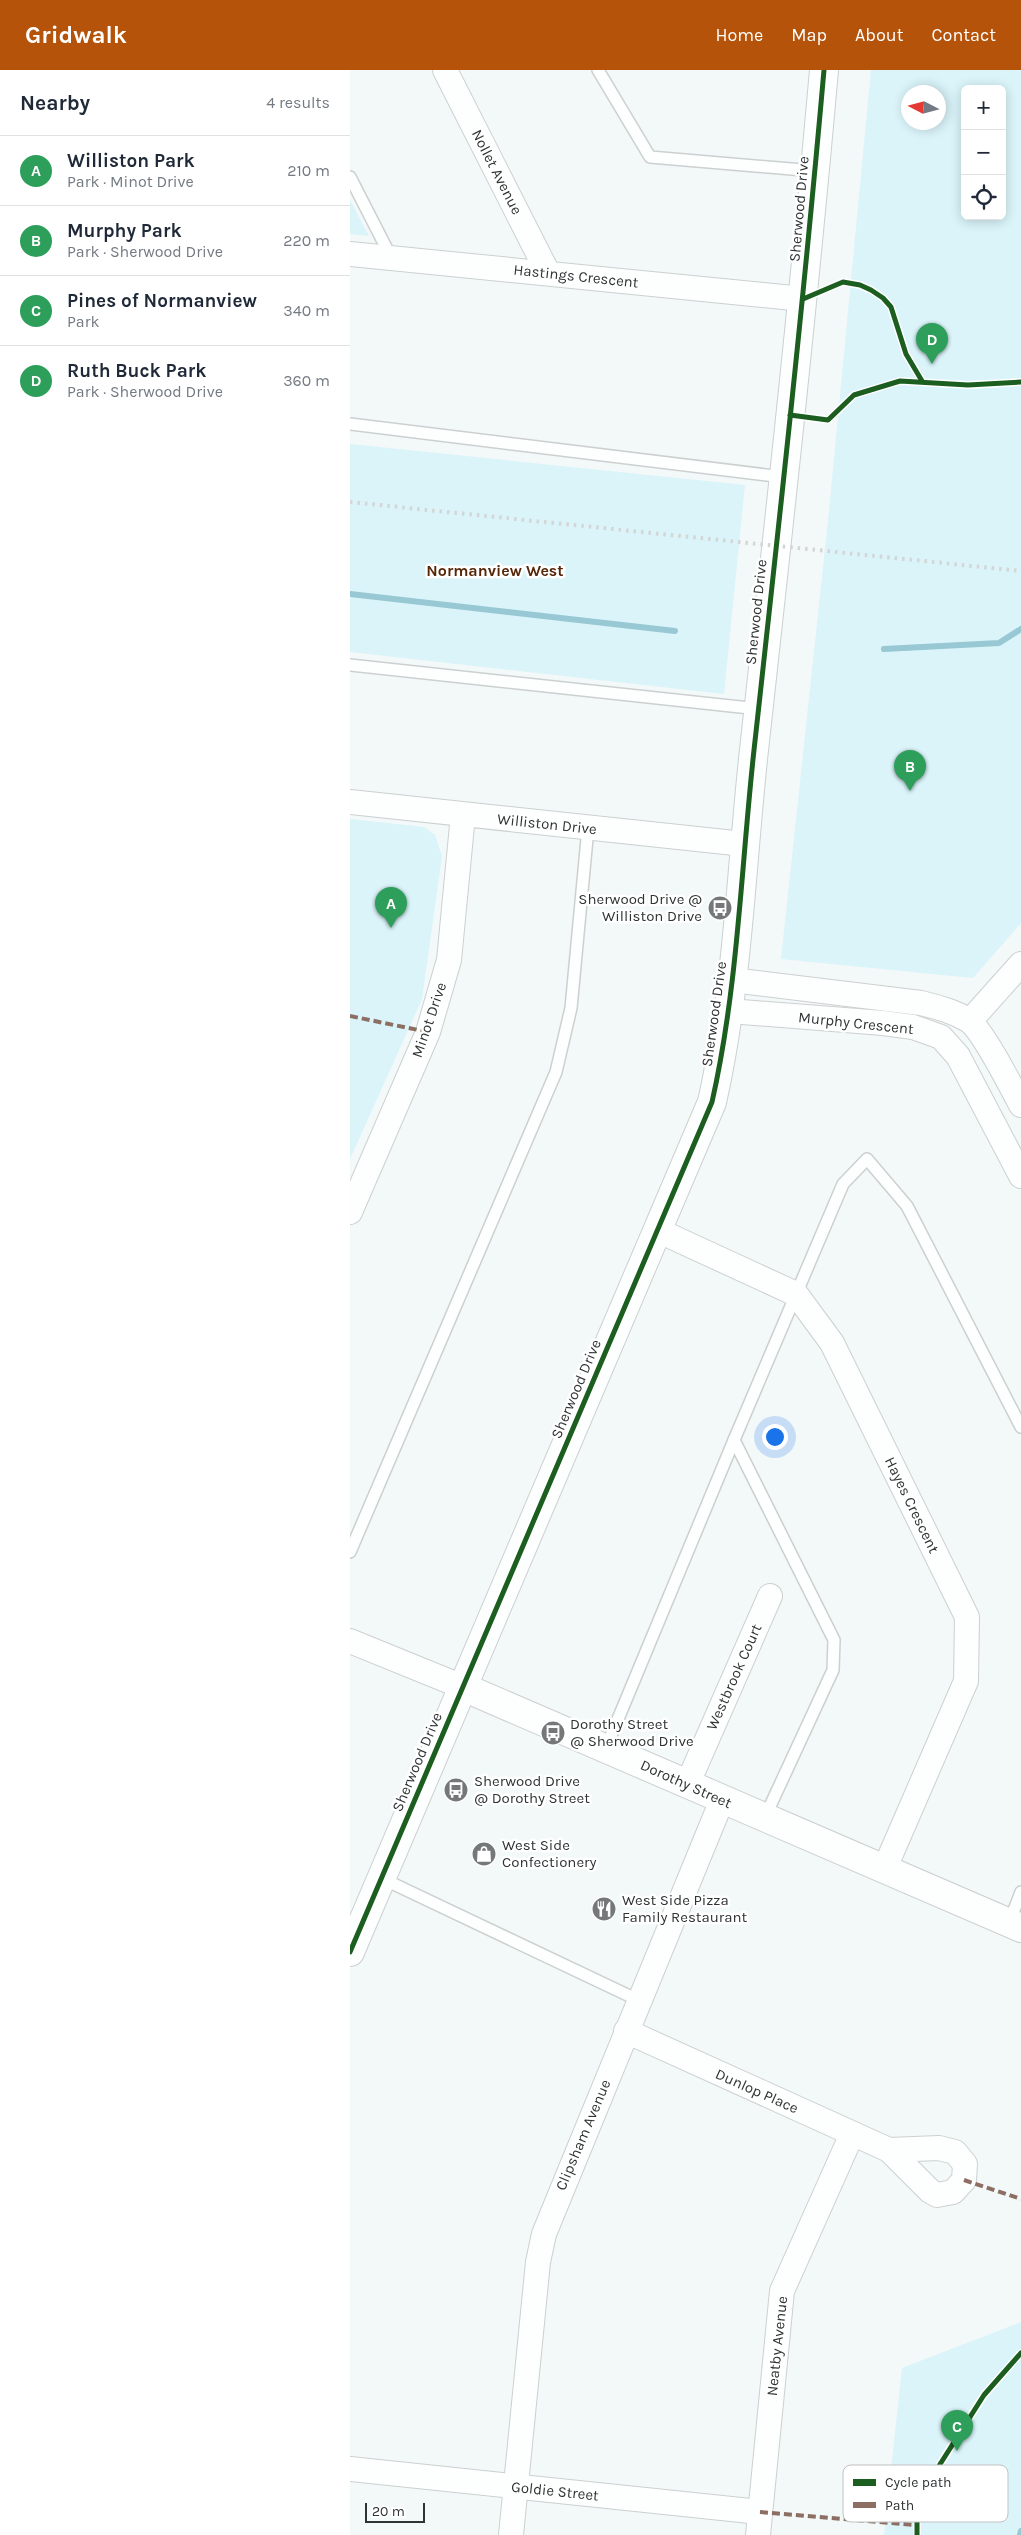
<!DOCTYPE html>
<html lang="en">
<head>
<meta charset="utf-8">
<style>
  body { margin:0; font-family:Karla,sans-serif; background:#f2f2f3; color:#1f2937 }
  .controls { position:absolute; right:15px; top:15px; display:grid; overflow:hidden; border-radius:8px; box-shadow:0 2px 12px #0003 }
  .controls button { width:45px; height:45px; display:grid; place-items:center; padding:0; border:0; border-bottom:1px solid #e0e1e3; background:#fff; color:#1f2937; font:25px sans-serif }
  .compass { position:absolute; left:551px; top:15px; width:45px; height:45px; border-radius:50%; background:#fff; box-shadow:0 2px 12px #0003; rotate:276deg }
  .scale { position:absolute; left:15px; bottom:12px; width:60px; box-sizing:border-box; padding-left:5px; border:2px solid #303334; border-top:0; font-size:14px; line-height:18px; white-space:nowrap; color:#303334; -webkit-text-stroke:4px #fff; paint-order:stroke }
  .you { position:absolute; left:424px; top:1366px; width:18px; height:18px; margin:-12px; border:4px solid #fff; border-radius:50%; background:#1a73e8; box-shadow:0 0 0 8px #1a73e833 }
  .badge { display:grid; place-items:center; width:32px; height:32px; border-radius:50%; background:#b45309; color:#fff; font-size:16px; font-weight:700 }
  .pin { position:absolute; translate:-50% -41px; filter:drop-shadow(0 1px 2px #0008) }
  .pin::after { content:''; position:absolute; top:26px; width:18px; height:15px; background:inherit; clip-path:polygon(0 0,100% 0,50% 100%) }
  .list { margin:0; padding:0; list-style:none }
  h2 { display:flex; justify-content:space-between; align-items:center; height:65px; margin:0; padding:0 20px; font-size:21px }
  h2 small { font-size:16px; font-weight:400; color:#747a83 }
  .list li { display:grid; grid-template-columns:32px 1fr auto; gap:15px; align-items:center; box-sizing:border-box; height:70px; padding:0 20px; border-top:1px solid #e0e1e3 }
  .list b { display:block; font-size:19px; white-space:nowrap }
  .list p { margin:0; font-size:16px; white-space:nowrap; color:#747a83 }
  .list em { font-size:16px; font-style:normal; color:#747a83 }
  .icon { flex:none; width:28px; height:28px; fill:none; stroke:currentColor; stroke-width:2; stroke-linecap:round; stroke-linejoin:round }
  .map { position:relative; flex:none; width:671px; height:2465px; overflow:hidden }
  header { display:flex; align-items:center; gap:30px; box-sizing:border-box; height:70px; padding:0 25px; background:#b45309; color:#fff }
  header strong { font-size:24px }
  nav { display:flex; gap:28px; margin-inline-start:auto; font-size:18px }
  main { display:flex }
  aside { flex:1; background:#fff }
  .map>svg:first-child { display:block }
  .green { fill:#daf4fa; fill-rule:evenodd }
  .lines { fill:none; stroke-linecap:round; stroke-linejoin:round }
  .stream { stroke:#97c8d3; stroke-width:6 }
  .lane-casing { stroke:#ccd0d0; stroke-width:14 }
  .street-casing { stroke:#ccd0d0; stroke-width:26 }
  .secondary-casing { stroke:#ccd0d0; stroke-width:30 }
  .lane { stroke:#fdfefe; stroke-width:11 }
  .street { stroke:#fdfefe; stroke-width:24 }
  .secondary { stroke:#fdfefe; stroke-width:28 }
  .rail { stroke:#d4d5d5; stroke-width:4; stroke-dasharray:2.5 5; stroke-linecap:butt }
  .quiet { stroke:#8d6e63; stroke-width:4; stroke-dasharray:8 4; stroke-linecap:butt }
  .cycleway-casing { stroke:#fff; stroke-width:8 }
  .cycleway { stroke:#1b5e20; stroke-width:5 }
  .labels { text-anchor:middle; stroke-width:5; stroke-linejoin:round; paint-order:stroke }
  .street-label { font-size:15px; fill:#303334; stroke:#fff }
  .poi-label { font-size:15px; fill:#303334; stroke:#fff; text-anchor:start }
  .neighbourhood-label { font-size:16px; font-weight:bold; fill:#552608; stroke:#fff }
  .key { fill:#fff; stroke:#c1c2c2; stroke-width:1 }
  .key-label { font-size:14px; fill:#303334 }
</style>
</head>
<body>
<header>
<strong>Gridwalk</strong>
<nav><a>Home</a><a>Map</a><a>About</a><a>Contact</a></nav>
</header>
<main>
<aside>
<h2>Nearby<small>4 results</small></h2>
<ul class="list">
<li><span class="badge" style="background:#2e9e5b">A</span><div><b>Williston Park</b><p>Park · Minot Drive</p></div><em>210 m</em></li>
<li><span class="badge" style="background:#2e9e5b">B</span><div><b>Murphy Park</b><p>Park · Sherwood Drive</p></div><em>220 m</em></li>
<li><span class="badge" style="background:#2e9e5b">C</span><div><b>Pines of Normanview</b><p>Park</p></div><em>340 m</em></li>
<li><span class="badge" style="background:#2e9e5b">D</span><div><b>Ruth Buck Park</b><p>Park · Sherwood Drive</p></div><em>360 m</em></li>
</ul>
</aside>
<div class="map">
<svg width="671" height="2465" viewBox="0 0 671 2465">
  <rect width="100%" height="100%" fill="#f3f8f9"/>
  <g class="green">
    <path d="M521,0H671V853L623,908L431,889L479,441ZM615,19H652V146H615ZM558,22H588V52H558Z"/>
    <path d="M0,130L19,166L0,164Z"/>
    <path d="M0,374L395,415L374,624L0,582Z"/>
    <path d="M0,749L74,757L85,765L92,786L72,929L0,1089Z"/>
    <path d="M671,2252V2465H534L552,2298Z"/>
  </g>
  <g class="lines">
    <g class="stream">
      <path d="M0,524L325,561"/>
      <path d="M534,579L649,573L671,559"/>
      <path d="M670,2465L671,2461"/>
    </g>
    <defs>
      <g id="lane">
        <path d="M248,0L300,87L465,101"/>
        <path d="M0,107L41,187"/>
        <path d="M0,354L433,407"/>
        <path d="M0,595L409,639"/>
        <path d="M384,1370L484,1570L483,1600L415,1747"/>
        <path d="M0,1482L206,1002L221,938L238,758"/>
        <path d="M256,1678L384,1370L493,1114L517,1089L557,1136L671,1357"/>
        <path d="M31,1808L288,1930"/>
        <path d="M659,1853L671,1822"/>
      </g>
      <g id="street">
        <path d="M95,0L198,203"/>
        <path d="M0,184L453,229"/>
        <path d="M0,732L394,774"/>
        <path d="M382,910L571,933C587,937 603,941 618,950C632,959 662,1018 671,1035"/>
        <path d="M379,941L533,953L563,957L591,967L608,986L671,1106"/>
        <path d="M620,951L671,894"/>
        <path d="M0,1142L78,962L99,890L113,745"/>
        <path d="M307,1160L446,1224L482,1273L617,1547L616,1611L534,1800"/>
        <path d="M0,1571L113,1617"/>
        <path d="M337,1715L420,1526"/>
        <path d="M276,1961L539,2080L580,2121L587,2125L603,2122L614,2110L615,2094L605,2082L589,2078L539,2080"/>
        <path d="M0,2399L410,2442"/>
        <path d="M161,2465L188,2192L194,2164L372,1730"/>
        <path d="M408,2465L432,2221L502,2064"/>
      </g>
      <g id="secondary">
        <path d="M113,1617L671,1858"/>
        <path d="M0,1882L362,1032C388,917 391,798 404,680C429,454 454,227 474,0"/>
      </g>
    </defs>
    <use href="#lane" class="lane-casing"/>
    <use href="#street" class="street-casing"/>
    <use href="#secondary" class="secondary-casing"/>
    <use href="#lane" class="lane"/>
    <use href="#street" class="street"/>
    <use href="#secondary" class="secondary"/>
    <path class="rail" d="M0,432L671,501"/>
    <g class="quiet">
      <path d="M0,946L78,962"/>
      <path d="M614,2110L671,2129"/>
      <path d="M410,2442L565,2455"/>
    </g>
    <defs>
      <g id="cycleway">
        <path d="M453,229L493,212L510,215L521,220L533,228L541,237L556,284L572,311"/>
        <path d="M440,345L478,350L504,325L550,311L618,315L671,312"/>
        <path d="M0,1882L362,1032C388,917 391,798 404,680C429,454 454,227 474,0"/>
        <path d="M567,2465V2437L580,2410L634,2325L671,2283"/>
      </g>
    </defs>
    <use href="#cycleway" class="cycleway-casing"/>
    <use href="#cycleway" class="cycleway"/>
  </g>
  <defs>
    <symbol id="bus-disc" viewBox="-11 -11 22 22"><circle r="9.5" fill="#747879" stroke="#fff"/><path d="M-5-6H5V4H4V6H2V4H-2V6H-4V4H-5ZM-3.5-4V0h7V-4ZM-3.5 1.2v1.5H-2V1.2ZM2 1.2v1.5H3.5V1.2Z" fill="#fff"/></symbol>
    <symbol id="shop-disc" viewBox="-11 -11 22 22"><circle r="9.5" fill="#747879" stroke="#fff"/><path d="M-5-2.5h2.3a2.7 3.5 0 0 1 5.4 0H5L5.5 6h-11ZM-1.5-2.5h3a1.5 2.3 0 0 0-3 0Z" fill="#fff"/></symbol>
    <symbol id="restaurant-disc" viewBox="-11 -11 22 22"><circle r="9.5" fill="#747879" stroke="#fff"/><path d="M-5-6h1v4h1v-4h1v4h1v-4h1v5L-1.5 .5V6h-2V.5L-5-1ZM5-6V6H3V1.5H1.5Q1.5-4 5-6Z" fill="#fff"/></symbol>
  </defs>
  <g fill-rule="evenodd">
    <use href="#bus-disc" x="356" y="824" width="28" height="28"/>
    <use href="#bus-disc" x="189" y="1649" width="28" height="28"/>
    <use href="#bus-disc" x="92" y="1706" width="28" height="28"/>
    <use href="#shop-disc" x="120" y="1770" width="28" height="28"/>
    <use href="#restaurant-disc" x="240" y="1825" width="28" height="28"/>
  </g>
  <g class="labels">
    <g class="street-label">
      <text transform="translate(147 102) rotate(63)" y="5">Nollet Avenue</text>
      <text transform="translate(449 139) rotate(-85)" y="5">Sherwood Drive</text>
      <text transform="translate(226 206) rotate(6)" y="5">Hastings Crescent</text>
      <text transform="translate(406 542) rotate(-84)" y="5">Sherwood Drive</text>
      <text transform="translate(197 754) rotate(6)" y="5">Williston Drive</text>
      <text transform="translate(364 944) rotate(-82)" y="5">Sherwood Drive</text>
      <text transform="translate(79 950) rotate(-71)" y="5">Minot Drive</text>
      <text transform="translate(506 953) rotate(6)" y="5">Murphy Crescent</text>
      <text transform="translate(226 1319) rotate(-67)" y="5">Sherwood Drive</text>
      <text transform="translate(562 1435) rotate(64)" y="5">Hayes Crescent</text>
      <text transform="translate(384 1607) rotate(-66)" y="5">Westbrook Court</text>
      <text transform="translate(67 1692) rotate(-67)" y="5">Sherwood Drive</text>
      <text transform="translate(336 1714) rotate(24)" y="5">Dorothy Street</text>
      <text transform="translate(407 2021) rotate(24)" y="5">Dunlop Place</text>
      <text transform="translate(233 2065) rotate(-67)" y="5">Clipsham Avenue</text>
      <text transform="translate(427 2276) rotate(-84)" y="5">Neatby Avenue</text>
      <text transform="translate(205 2421) rotate(6)" y="5">Goldie Street</text>
    </g>
    <g class="poi-label">
      <text x="352" y="834" text-anchor="end">Sherwood Drive @<tspan x="352" dy="17">Williston Drive</tspan></text>
      <text x="220" y="1659">Dorothy Street<tspan x="220" dy="17">@ Sherwood Drive</tspan></text>
      <text x="124" y="1716">Sherwood Drive<tspan x="124" dy="17">@ Dorothy Street</tspan></text>
      <text x="152" y="1780">West Side<tspan x="152" dy="17">Confectionery</tspan></text>
      <text x="272" y="1835">West Side Pizza<tspan x="272" dy="17">Family Restaurant</tspan></text>
    </g>
    <g class="neighbourhood-label">
      <text x="145" y="506">Normanview West</text>
    </g>
  </g>
  <rect x="493" y="2395" width="165" height="57" rx="8" class="key"/>
  <rect x="503" y="2409" width="23" height="7" fill="#1b5e20"/>
  <rect x="503" y="2432" width="23" height="6" fill="#8d6e63"/>
  <g class="key-label">
    <text x="535" y="2417">Cycle path</text>
    <text x="535" y="2440">Path</text>
  </g>
</svg>
<div class="controls">
<button>+</button>
<button>−</button>
<button><svg class="icon" aria-label="locate" viewBox="0 0 24 24"><circle cx="12" cy="12" r="6"/><path d="M12 2v4M12 18v4M2 12h4M18 12h4"/></svg></button>
</div>
<svg class="compass" viewBox="-18 -18 36 36"><path d="M0-13l5 13h-10z" fill="#e53935"/><path d="M0 13l5-13h-10z" fill="#747a83"/></svg>
<div class="scale">20 m</div>
<div class="you"></div>
<div class="pin badge" style="left:41px;top:858px;background:#2e9e5b">A</div>
<div class="pin badge" style="left:560px;top:721px;background:#2e9e5b">B</div>
<div class="pin badge" style="left:607px;top:2381px;background:#2e9e5b">C</div>
<div class="pin badge" style="left:582px;top:294px;background:#2e9e5b">D</div>
</div>
</main>
</body>
</html>
